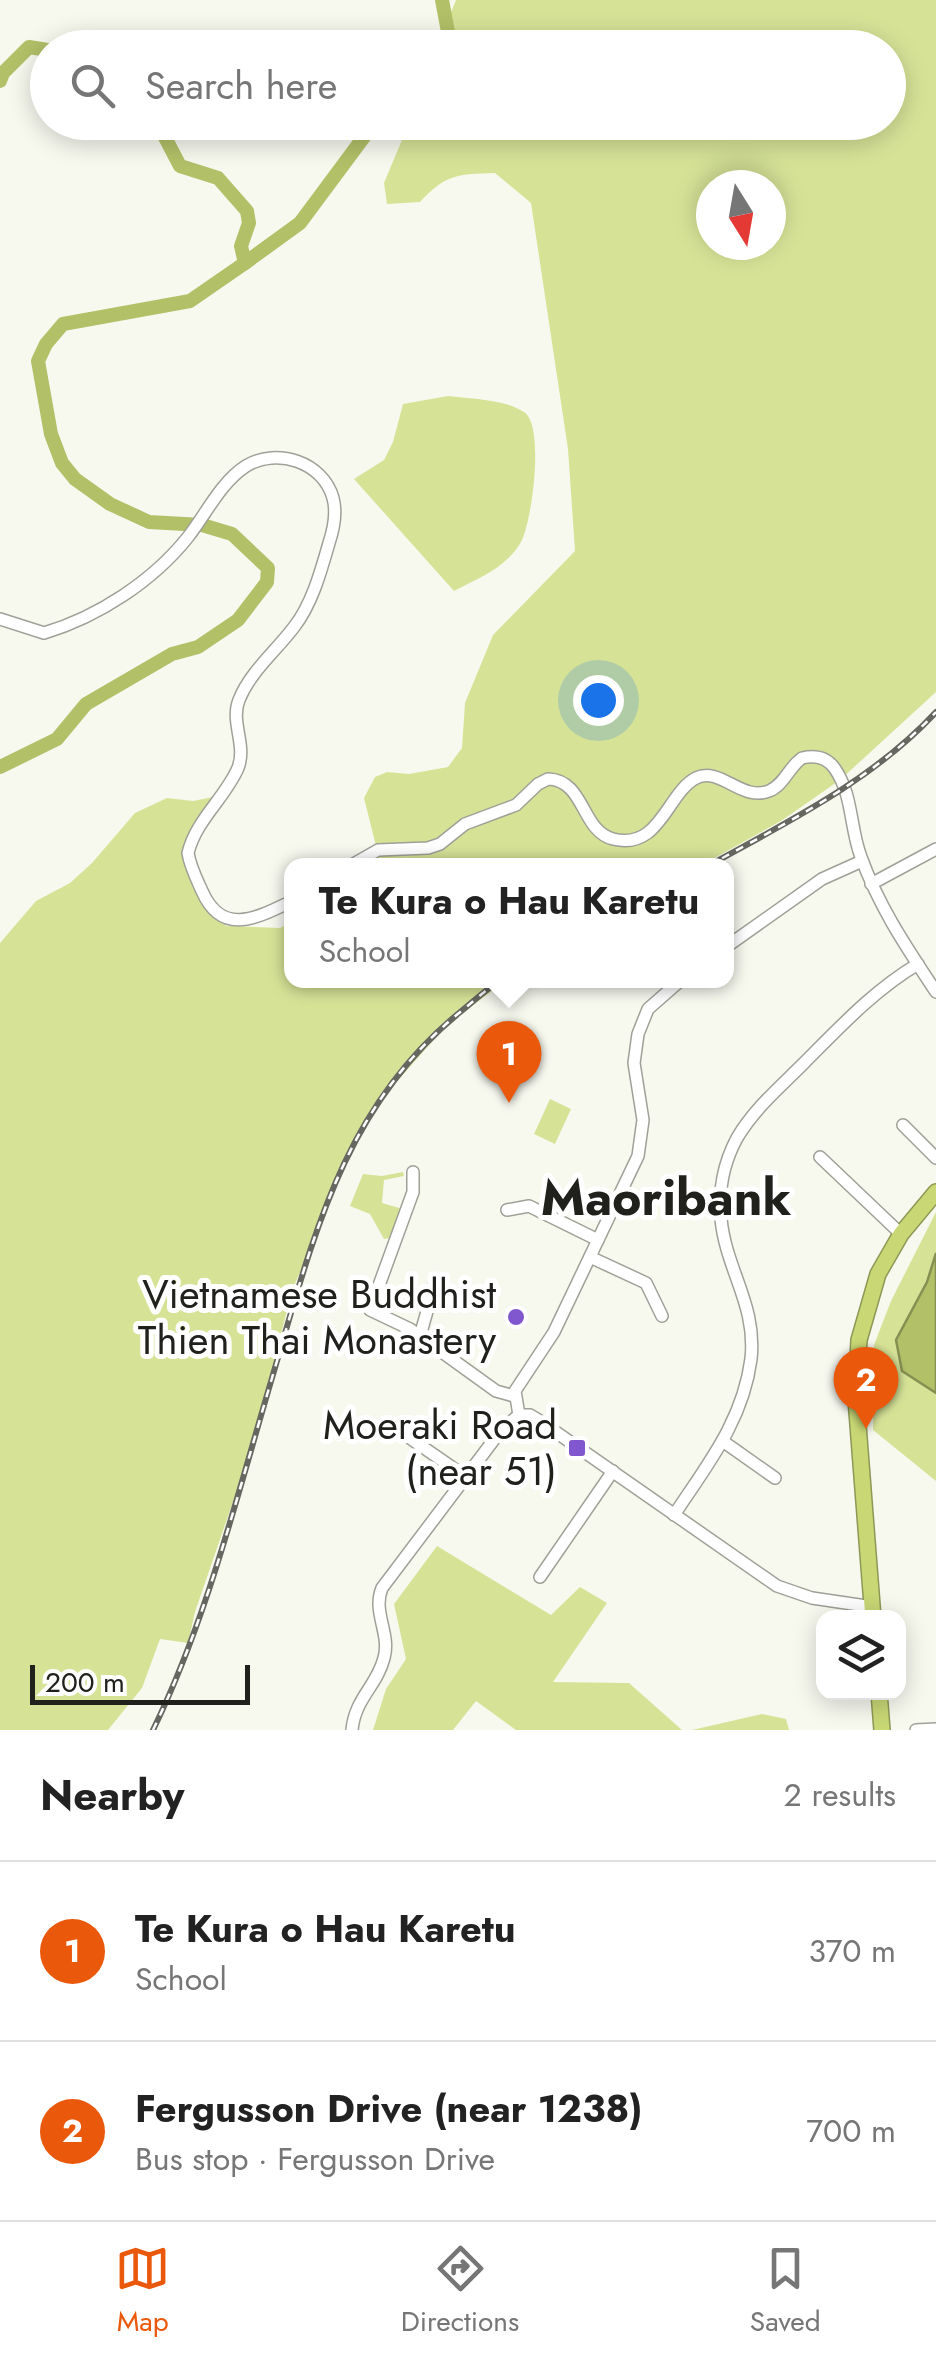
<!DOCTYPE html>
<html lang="en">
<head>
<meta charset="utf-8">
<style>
  body { margin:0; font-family:Jost,sans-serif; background:#f2f2f2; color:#222 }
  .controls { position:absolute; right:30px; bottom:30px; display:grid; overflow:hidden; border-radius:20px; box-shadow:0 5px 25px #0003 }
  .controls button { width:90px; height:90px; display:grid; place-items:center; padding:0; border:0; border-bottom:2px solid #e0e0e0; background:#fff; color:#222; font:50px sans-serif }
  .compass { position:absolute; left:696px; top:170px; width:90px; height:90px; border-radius:50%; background:#fff; box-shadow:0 5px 25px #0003; rotate:169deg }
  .scale { position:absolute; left:30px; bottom:25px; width:220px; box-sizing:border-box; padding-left:10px; border:5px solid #20211d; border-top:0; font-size:28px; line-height:35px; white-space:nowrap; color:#20211d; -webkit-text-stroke:8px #fff; paint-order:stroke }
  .you { position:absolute; left:598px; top:700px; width:35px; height:35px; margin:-25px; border:8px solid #fff; border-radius:50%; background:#1a73e8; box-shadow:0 0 0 15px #1a73e833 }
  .badge { display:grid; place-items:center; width:65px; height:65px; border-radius:50%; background:#ea580c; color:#fff; font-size:32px; font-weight:700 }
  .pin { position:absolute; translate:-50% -82px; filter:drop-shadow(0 2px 5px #0008) }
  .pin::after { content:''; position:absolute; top:52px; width:35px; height:30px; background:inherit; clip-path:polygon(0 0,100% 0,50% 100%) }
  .popup { position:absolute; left:284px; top:858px; width:450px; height:130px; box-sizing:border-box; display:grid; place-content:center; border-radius:20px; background:#fff; filter:drop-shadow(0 2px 8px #0005); font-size:32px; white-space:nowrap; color:#767676 }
  .popup b { font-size:38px; color:#222 }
  .popup::after { content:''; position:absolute; left:50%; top:100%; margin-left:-20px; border:20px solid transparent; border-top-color:#fff }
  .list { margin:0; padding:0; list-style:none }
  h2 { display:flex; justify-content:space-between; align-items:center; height:130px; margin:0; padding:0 40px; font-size:42px }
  h2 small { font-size:32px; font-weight:400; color:#767676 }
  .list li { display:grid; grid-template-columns:65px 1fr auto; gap:30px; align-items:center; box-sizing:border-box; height:180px; padding:0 40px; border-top:2px solid #e0e0e0 }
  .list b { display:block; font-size:38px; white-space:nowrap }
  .list p { margin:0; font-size:32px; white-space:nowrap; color:#767676 }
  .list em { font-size:32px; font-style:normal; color:#767676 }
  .icon { flex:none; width:55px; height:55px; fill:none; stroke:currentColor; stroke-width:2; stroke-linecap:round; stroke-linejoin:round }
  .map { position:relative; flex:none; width:936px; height:1730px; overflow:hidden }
  .search { position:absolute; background:#fff; box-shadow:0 5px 25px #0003; left:30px; right:30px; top:30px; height:110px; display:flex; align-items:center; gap:25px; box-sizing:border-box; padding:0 35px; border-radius:55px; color:#767676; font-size:38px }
  .sheet { height:490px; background:#fff }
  nav { display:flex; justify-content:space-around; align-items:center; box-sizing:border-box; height:140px; border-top:2px solid #e0e0e0; background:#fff; font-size:28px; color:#767676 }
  nav a { display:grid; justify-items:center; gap:5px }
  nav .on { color:#ea580c }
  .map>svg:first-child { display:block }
  .green { fill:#d6e397; fill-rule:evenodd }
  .water { fill:#b2c068; stroke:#869052; stroke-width:2.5 }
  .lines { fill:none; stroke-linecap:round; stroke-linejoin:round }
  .river { stroke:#b2c068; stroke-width:14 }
  .minor-casing { stroke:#9fa198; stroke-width:14 }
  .highway-casing { stroke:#8e9856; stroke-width:18 }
  .minor { stroke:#fff; stroke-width:11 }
  .highway { stroke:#c9d875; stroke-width:15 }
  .rail-casing { stroke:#666761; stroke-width:6 }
  .rail { stroke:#fff; stroke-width:2.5; stroke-dasharray:8; stroke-linecap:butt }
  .poi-dot { fill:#8157d0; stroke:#fff; stroke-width:4 }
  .labels { text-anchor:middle; stroke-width:10; stroke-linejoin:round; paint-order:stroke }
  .poi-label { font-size:40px; fill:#20211d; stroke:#fff; text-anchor:end }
  .district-label { font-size:50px; font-weight:bold; fill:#20211d; stroke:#fff }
</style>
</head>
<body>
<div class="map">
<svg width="936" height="1730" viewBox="0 0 936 1730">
  <rect width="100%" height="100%" fill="#f7f9ef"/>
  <g class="green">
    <path d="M456,0H936V692L840,780L781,821L702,865H375L380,862L364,798L375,777L387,772L409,774L448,767L462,748L465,703L493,635L575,551L568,449L531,203L495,173C458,174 446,174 420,202L387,204L384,183L409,123L888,122V48L437,47ZM711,185H771V245H711Z"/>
    <path d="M448,396C470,399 505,399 524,412C545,425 532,519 522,540C508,567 479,578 454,591L354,479L384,460L393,442L403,404Z"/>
    <path d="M218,796L189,849L199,896L226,926L280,928L291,922L292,980L505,981L446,1026L369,1113L366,1126L317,1222L321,1227L292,1290L267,1391L269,1397L195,1612L188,1643L160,1639L142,1688L108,1730H0V943L36,901L70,883L92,863L135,813L167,798L193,801Z"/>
    <path d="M550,1099L571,1109L555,1144L534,1134Z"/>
    <path d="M403,1172L404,1176L384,1180L382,1203L403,1209L392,1238L384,1239L370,1214L350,1206L363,1174L382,1176Z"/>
    <path d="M936,1212V1481L873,1430L874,1345L891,1301Z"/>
    <path d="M437,1546L551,1615L580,1587L607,1603L553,1682L629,1683L682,1730H516L476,1701L453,1730H373L386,1689L406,1659L394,1604Z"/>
    <path d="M762,1714L786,1719L789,1730H692Z"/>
  </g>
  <path class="water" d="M936,1253V1393L902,1371L896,1340L927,1282Z"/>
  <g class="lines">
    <g class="river">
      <path d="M442,0L451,48"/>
      <path d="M0,81L3,73L29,47L48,50"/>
      <path d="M157,122L180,166L218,178L247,211L249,223L241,246L245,263"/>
      <path d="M0,767L57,739L86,704L172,654L198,647L238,620L267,582L268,568L232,534L202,525L149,522L110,504L75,479L62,463L51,434L38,361L46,344L63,324L190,301L245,263L300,223L375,122"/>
    </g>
    <defs>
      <g id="minor">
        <path d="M0,619L44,633C98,617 153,581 188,537C206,514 221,482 246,466C277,447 323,462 333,498C337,513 334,528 329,543C321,571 312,604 294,627C276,651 250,672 239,700C230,722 247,745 238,768C225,798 196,820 188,853C190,866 196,878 202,891C222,937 257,918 292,901"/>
        <path d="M350,866L378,850L428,848L440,844L465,824L516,805L538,784L548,779C585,780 581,831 613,839C660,851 667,793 696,778C720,766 742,802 769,791C784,785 789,767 802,758C815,755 827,757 835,769C853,795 850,829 861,857C879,907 907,948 936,992"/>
        <path d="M871,884L936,849"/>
        <path d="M726,947L822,879L862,861"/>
        <path d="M903,1125L936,1158"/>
        <path d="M820,1157L901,1234"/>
        <path d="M413,1172V1192L370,1310L410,1329L496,1391L514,1396"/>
        <path d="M507,1210L529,1206L598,1240"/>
        <path d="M590,1257L646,1283L662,1316"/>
        <path d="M420,1336L435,1283"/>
        <path d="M519,1415L515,1391L554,1332L638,1156L643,1120L634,1063L638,1034L648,1009L681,980"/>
        <path d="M519,1415H530L540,1421L777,1586L812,1598L873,1607"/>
        <path d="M391,1425L466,1477"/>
        <path d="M724,1442L775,1478"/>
        <path d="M674,1515C707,1465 743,1421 751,1359C757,1305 726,1270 721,1219C718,1191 724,1162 737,1138C754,1109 780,1087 803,1064C839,1028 874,990 918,964"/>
        <path d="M540,1577L613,1471"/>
        <path d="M352,1730C355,1698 377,1686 384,1658C391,1634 372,1612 382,1588L502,1429L519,1415"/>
        <path d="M916,1730L936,1729"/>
      </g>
      <g id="highway">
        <path d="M873,1618L856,1399L859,1340L878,1274L901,1234L936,1192"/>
        <path d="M879,1692L882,1730"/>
      </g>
    </defs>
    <use href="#minor" class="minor-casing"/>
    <use href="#highway" class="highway-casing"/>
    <use href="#minor" class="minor"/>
    <use href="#highway" class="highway"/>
    <defs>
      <g id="rail">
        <path d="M708,866C789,821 872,781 936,712"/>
        <path d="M153,1730C207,1619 237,1496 272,1378C313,1239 342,1109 459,1013C473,1002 486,989 501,980"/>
      </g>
    </defs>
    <use href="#rail" class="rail-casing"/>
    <use href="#rail" class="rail"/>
  </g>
  <g class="poi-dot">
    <circle cx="516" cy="1317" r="10"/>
    <rect x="567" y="1438" width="20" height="20" rx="5"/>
  </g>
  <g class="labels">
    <g class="poi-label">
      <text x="496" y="1308">Vietnamese Buddhist<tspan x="496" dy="46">Thien Thai Monastery</tspan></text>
      <text x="557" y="1439">Moeraki Road<tspan x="557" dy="46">(near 51)</tspan></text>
    </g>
    <g class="district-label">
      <text x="666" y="1215">Maoribank</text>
    </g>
  </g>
</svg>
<div class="controls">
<button><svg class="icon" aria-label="layers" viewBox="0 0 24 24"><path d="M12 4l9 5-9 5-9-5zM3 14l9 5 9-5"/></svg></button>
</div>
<svg class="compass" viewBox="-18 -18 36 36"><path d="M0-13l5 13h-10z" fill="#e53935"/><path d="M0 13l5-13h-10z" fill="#767676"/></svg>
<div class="scale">200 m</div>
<div class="you"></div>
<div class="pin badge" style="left:509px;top:1103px">1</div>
<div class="popup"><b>Te Kura o Hau Karetu</b>School</div>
<div class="pin badge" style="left:866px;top:1429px">2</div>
<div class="search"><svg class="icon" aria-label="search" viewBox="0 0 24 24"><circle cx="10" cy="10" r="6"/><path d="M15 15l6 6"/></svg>Search here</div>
</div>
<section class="sheet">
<h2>Nearby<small>2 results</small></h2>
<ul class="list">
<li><span class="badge">1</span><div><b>Te Kura o Hau Karetu</b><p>School</p></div><em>370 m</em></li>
<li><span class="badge">2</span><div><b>Fergusson Drive (near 1238)</b><p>Bus stop · Fergusson Drive</p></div><em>700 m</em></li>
</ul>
</section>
<nav>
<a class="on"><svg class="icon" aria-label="map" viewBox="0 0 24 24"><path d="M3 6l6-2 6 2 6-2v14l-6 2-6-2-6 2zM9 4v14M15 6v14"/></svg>Map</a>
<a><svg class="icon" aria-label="directions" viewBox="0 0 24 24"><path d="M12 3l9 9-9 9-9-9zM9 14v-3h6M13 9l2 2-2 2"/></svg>Directions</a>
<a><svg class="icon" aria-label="saved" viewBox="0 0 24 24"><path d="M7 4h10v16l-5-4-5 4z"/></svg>Saved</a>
</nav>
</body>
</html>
